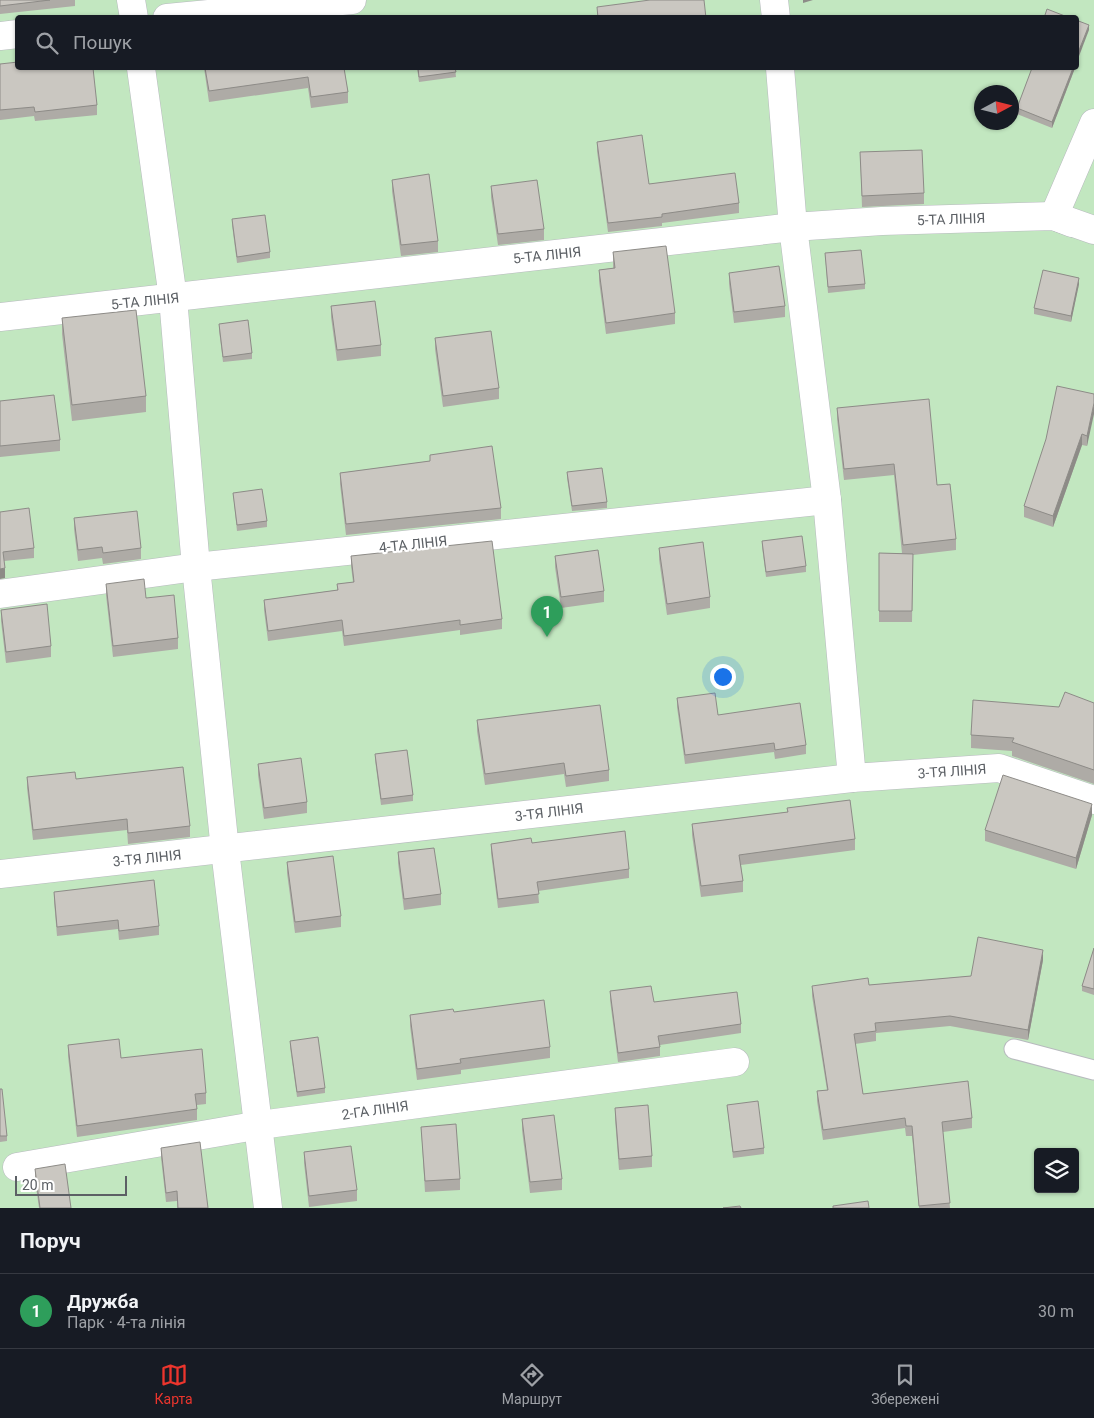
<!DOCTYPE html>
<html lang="uk">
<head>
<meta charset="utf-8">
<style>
  body { margin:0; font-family:Roboto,sans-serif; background:#242831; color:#f1f3f6 }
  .controls { position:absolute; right:15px; bottom:15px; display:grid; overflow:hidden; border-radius:5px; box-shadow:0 1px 4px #0004 }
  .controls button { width:45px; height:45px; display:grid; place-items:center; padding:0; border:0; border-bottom:1px solid #363941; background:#171b24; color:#f1f3f6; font:25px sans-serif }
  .compass { position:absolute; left:974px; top:85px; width:45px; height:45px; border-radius:50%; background:#171b24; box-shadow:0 1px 4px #0004; rotate:83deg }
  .scale { position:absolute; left:15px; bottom:12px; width:112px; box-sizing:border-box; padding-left:5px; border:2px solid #5c6065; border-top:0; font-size:14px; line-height:18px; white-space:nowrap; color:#5c6065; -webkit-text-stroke:4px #fff; paint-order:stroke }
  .you { position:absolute; left:722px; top:676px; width:18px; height:18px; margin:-12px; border:4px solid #fff; border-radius:50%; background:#1a73e8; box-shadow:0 0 0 8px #1a73e833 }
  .badge { display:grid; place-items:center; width:32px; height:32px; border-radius:50%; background:#ec352d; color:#fff; font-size:16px; font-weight:700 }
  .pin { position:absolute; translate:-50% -41px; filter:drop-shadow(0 1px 2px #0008) }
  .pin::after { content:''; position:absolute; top:26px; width:18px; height:15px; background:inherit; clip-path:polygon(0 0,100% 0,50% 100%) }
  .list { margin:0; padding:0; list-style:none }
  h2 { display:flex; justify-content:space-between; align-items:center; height:65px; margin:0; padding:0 20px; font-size:21px }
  h2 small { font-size:16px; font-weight:400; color:#9ea1a6 }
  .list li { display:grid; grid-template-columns:32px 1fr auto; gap:15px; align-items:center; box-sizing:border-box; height:75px; padding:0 20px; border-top:1px solid #363941 }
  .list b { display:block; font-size:19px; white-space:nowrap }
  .list p { margin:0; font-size:16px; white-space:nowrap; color:#9ea1a6 }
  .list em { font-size:16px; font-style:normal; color:#9ea1a6 }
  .icon { flex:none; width:28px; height:28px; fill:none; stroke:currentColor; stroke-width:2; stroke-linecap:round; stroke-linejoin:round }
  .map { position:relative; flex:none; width:1094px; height:1208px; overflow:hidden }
  .search { position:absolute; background:#171b24; box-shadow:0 1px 4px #0004; left:15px; right:15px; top:15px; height:55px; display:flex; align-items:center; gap:12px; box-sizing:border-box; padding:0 18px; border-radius:5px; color:#9ea1a6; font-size:19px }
  .sheet { height:140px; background:#171b24 }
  nav { display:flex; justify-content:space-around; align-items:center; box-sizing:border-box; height:70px; border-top:1px solid #363941; background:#171b24; font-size:14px; color:#9ea1a6 }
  nav a { display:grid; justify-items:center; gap:2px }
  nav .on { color:#ec352d }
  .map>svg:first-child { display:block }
  .green { fill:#c2e7c0; fill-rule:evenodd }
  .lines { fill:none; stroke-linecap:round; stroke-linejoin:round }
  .lane-casing { stroke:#b7babe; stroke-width:21 }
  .street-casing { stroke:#b7babe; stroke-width:29 }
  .lane { stroke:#fff; stroke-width:19 }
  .street { stroke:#fff; stroke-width:28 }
  .wall { fill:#aeaba6 }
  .shaded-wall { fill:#8d8b87 }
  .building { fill:#cac7c1; stroke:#8d8b87 }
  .labels { text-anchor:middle; stroke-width:4.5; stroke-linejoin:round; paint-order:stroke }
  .street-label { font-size:14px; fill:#5c6065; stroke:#fff }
</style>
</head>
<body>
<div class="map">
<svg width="1094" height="1208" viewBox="0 0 1094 1208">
  <rect width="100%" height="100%" fill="#efece4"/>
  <path class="green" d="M0,0H1094V1208H0ZM18,18H1076V68H18ZM982,92H1012V122H982ZM1038,1152H1075V1189H1038Z"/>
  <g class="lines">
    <defs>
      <path id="lane" d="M1014,1049L1094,1070"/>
      <g id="street">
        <path d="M131,0L134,18"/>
        <path d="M774,0L776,18"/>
        <path d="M167,18L352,0"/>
        <path d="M0,36L18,34"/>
        <path d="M141,68L173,298L196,567L225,850L268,1208"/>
        <path d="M780,68L793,227L827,500L852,778"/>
        <path d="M1072,223L1054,216L1094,123"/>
        <path d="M0,317L793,227L882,221L1054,216L1094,230"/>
        <path d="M0,594L196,567L827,500"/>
        <path d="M0,874L852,778L999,768L1094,800"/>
        <path d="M17,1167L260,1125L735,1062"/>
      </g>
    </defs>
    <use href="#lane" class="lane-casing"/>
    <use href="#street" class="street-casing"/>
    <use href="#lane" class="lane"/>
    <use href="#street" class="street"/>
  </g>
  <g class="wall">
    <path d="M0,0H75V6L0,14Z"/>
    <path d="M0,64L97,105V115L35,121L34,116L0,120Z"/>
    <path d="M204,68H344L348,92V103L311,108L308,88L209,102Z"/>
    <path d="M417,68H455L456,77L419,82Z"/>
    <path d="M1075,68L1052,128L1017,114V108Z"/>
    <path d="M597,142L649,184L739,203V213L662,223V226L608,232L597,151Z"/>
    <path d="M860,152L924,193V204L862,207Z"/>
    <path d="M392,180L438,241V252L401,256L392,191Z"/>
    <path d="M491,186L544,229V240L498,245L491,197Z"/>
    <path d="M232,219L270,252V258L237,263L232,225Z"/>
    <path d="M613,252L675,313V324L606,334L599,281V270L613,268Z"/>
    <path d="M825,253L865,284V289L828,293Z"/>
    <path d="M729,273L785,306V317L734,323L729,284Z"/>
    <path d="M1079,284L1071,322L1034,314V308Z"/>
    <path d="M331,306L381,345V356L337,361L331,317Z"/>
    <path d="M62,318L146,396V412L72,421L62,334Z"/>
    <path d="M219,324L252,353V359L223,362L219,330Z"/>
    <path d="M435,338L499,388V399L443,407L435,349Z"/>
    <path d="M1094,394L1087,446L1082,445L1053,527L1024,517V506Z"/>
    <path d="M0,401L60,440V451L0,457Z"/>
    <path d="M837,408L937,485L956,539V550L913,555L912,622H879V553H902L894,475L844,480L837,419Z"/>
    <path d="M430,455L501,508V519L346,535L340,484V473L430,461Z"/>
    <path d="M567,472L607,502V508L572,511L567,478Z"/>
    <path d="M233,493L267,521V527L237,531Z"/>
    <path d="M0,512L34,548V558L4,561L5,578Z"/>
    <path d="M74,518L141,548V559L103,564L102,558L78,561L74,529Z"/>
    <path d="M762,541L806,566V572L766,577L762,547Z"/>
    <path d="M659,548L710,597V608L667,615L659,559Z"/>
    <path d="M351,556L502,619V629L460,635V630L344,646L342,631L268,641L264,610V600L337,590V584L353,582L351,566Z"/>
    <path d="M555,556L604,591V602L561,608L555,567Z"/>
    <path d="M106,584L146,598L178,638V649L113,657L106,595Z"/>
    <path d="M1,610L51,646V657L6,663L1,621Z"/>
    <path d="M677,698L718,715L806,745V754L775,759L774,752L685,764L677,707Z"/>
    <path d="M1094,703V784L1012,756V751L971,748V735L1059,707Z"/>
    <path d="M477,720L609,770V781L566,787L564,774L485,785L477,731Z"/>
    <path d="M375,754L413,795V801L381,805L375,760Z"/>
    <path d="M258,764L307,802V813L264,819L258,775Z"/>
    <path d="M27,777L76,779L190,826V837L128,844L127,830L33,840L27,788Z"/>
    <path d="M787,808L855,839V850L741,865L743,881V892L701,897L692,835V824L787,812Z"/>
    <path d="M1092,815L1076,869L985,841V830Z"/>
    <path d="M532,843L629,869V878L538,891L539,903L498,908L491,853V844Z"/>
    <path d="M398,852L441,894V905L404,910L398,863Z"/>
    <path d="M287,862L341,916V927L295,933L287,873Z"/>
    <path d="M54,892L159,926V935L119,940L118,929L57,936L54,901Z"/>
    <path d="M1094,948V995L1082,991V986Z"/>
    <path d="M1043,960L1028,1040L950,1026L876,1033V1041L855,1044L863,1094L972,1118V1128L943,1132L950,1208H919L912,1136H906L905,1128L823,1140L817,1101V1091L827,1090L812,996V986L869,985L971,976Z"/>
    <path d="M610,991L741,1024V1033L660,1045V1056L618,1062L610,1000Z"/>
    <path d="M454,1012L550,1047V1058L461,1070V1074L417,1080L410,1026V1015Z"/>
    <path d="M290,1041L325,1088V1093L297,1097L290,1047Z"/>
    <path d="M68,1045L121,1058L206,1093V1104L197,1105V1120L77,1137L68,1056Z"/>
    <path d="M0,1089L7,1136V1141L0,1142Z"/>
    <path d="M727,1105L764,1148V1154L733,1158Z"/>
    <path d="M615,1108L652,1156V1167L619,1170L615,1119Z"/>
    <path d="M522,1119L562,1179V1190L530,1193L522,1130Z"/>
    <path d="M421,1127L460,1179V1190L425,1192Z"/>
    <path d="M161,1148L208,1208H177V1201L166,1202L161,1158Z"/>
    <path d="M304,1152L357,1190V1201L309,1207L304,1163Z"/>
    <path d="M35,1169L71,1208H39L35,1180Z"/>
  </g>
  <g class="shaded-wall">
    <path d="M803,0H813L803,3Z"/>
    <path d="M1089,25V30L1076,64V58Z"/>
    <path d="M1073,68H1075L1052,128V122Z"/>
    <path d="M1079,278V284L1071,322V316Z"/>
    <path d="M1094,403V414L1087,446V436Z"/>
    <path d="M1082,434V445L1053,527V516Z"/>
    <path d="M5,568V578L0,579V569Z"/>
    <path d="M1092,804V815L1076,869V858Z"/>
    <path d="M1043,950V960L1028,1040V1030Z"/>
  </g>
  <g class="building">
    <path d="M0,0H50L0,6Z"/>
    <path d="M650,0H704L706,18H598L597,7Z"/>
    <path d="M1047,9L1070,18H1044Z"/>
    <path d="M1076,20L1089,25L1076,58Z"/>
    <path d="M18,62V68H93L97,105L35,112L34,107L0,110V64Z"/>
    <path d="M205,68H344L348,92L311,97L308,77L209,91Z"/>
    <path d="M418,68H455L456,72L419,77Z"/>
    <path d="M1032,68H1073L1052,122L1017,108Z"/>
    <path d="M642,135L649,184L735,173L739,203L662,214V217L608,223L597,142Z"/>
    <path d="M922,150L924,193L862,196L860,152Z"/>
    <path d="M429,174L438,241L401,245L392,180Z"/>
    <path d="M537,180L544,229L498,234L491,186Z"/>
    <path d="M265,215L270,252L237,257L232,219Z"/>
    <path d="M666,246L675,313L606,323L599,270L615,268L613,252Z"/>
    <path d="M861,250L865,284L828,287L825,253Z"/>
    <path d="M779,266L785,306L734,312L729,273Z"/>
    <path d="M1043,270L1079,278L1071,316L1034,308Z"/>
    <path d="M375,301L381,345L337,350L331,306Z"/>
    <path d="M136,310L146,396L72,405L62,318Z"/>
    <path d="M248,320L252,353L223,357L219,324Z"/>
    <path d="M491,331L499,388L443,396L435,338Z"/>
    <path d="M1057,386L1094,394V403L1087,436L1082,434L1053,516L1024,506L1046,439Z"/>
    <path d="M54,395L60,440L0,446V401Z"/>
    <path d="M929,399L937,485L950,484L956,539L903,545L894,464L844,469L837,408Z"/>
    <path d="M492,446L501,508L346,524L340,473L430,461V455Z"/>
    <path d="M602,468L607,502L572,506L567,472Z"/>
    <path d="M262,489L267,521L237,525L233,493Z"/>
    <path d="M29,508L34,548L3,552L5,568L0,569V512Z"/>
    <path d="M137,511L141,548L103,553L102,547L78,550L74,518Z"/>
    <path d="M802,536L806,566L766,572L762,541Z"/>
    <path d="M492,541L502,619L460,625V620L344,636L342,620L268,631L264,600L338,590L337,584L354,582L351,556Z"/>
    <path d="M703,542L710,597L667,604L659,548Z"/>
    <path d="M598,550L604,591L561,597L555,556Z"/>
    <path d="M879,553L913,554L912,611H879Z"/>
    <path d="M144,579L146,598L174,595L178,638L113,646L106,584Z"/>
    <path d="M47,604L51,646L6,652L1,610Z"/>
    <path d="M1065,692L1094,703V770L1012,742L1014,738L971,735L973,700L1059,707Z"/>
    <path d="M715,693L718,715L800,703L806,745L775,750L774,743L685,755L677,698Z"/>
    <path d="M600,705L609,770L566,776L564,763L485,774L477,720Z"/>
    <path d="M407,750L413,795L381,799L375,754Z"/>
    <path d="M301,758L307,802L264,808L258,764Z"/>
    <path d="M183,767L190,826L128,833L127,819L33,830L27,777L75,772L76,779Z"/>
    <path d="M1003,775L1092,804L1076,858L985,830Z"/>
    <path d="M850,800L855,839L739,855L743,881L701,886L692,824L788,812L787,808Z"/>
    <path d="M625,831L629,869L537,882L539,894L498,899L491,844L531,838L532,843Z"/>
    <path d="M434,848L441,894L404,899L398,852Z"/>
    <path d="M333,856L341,916L295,922L287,862Z"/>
    <path d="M154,880L159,926L119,931L118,920L57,927L54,892Z"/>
    <path d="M978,937L1043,950L1028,1030L950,1016L875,1023L876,1031L854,1034L863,1094L968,1081L972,1118L942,1122L950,1203L919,1206L912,1126H906L905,1118L823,1130L817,1091L828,1090L812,986L868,978L869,985L971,976Z"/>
    <path d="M1094,948V989L1082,986Z"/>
    <path d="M651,986L654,1002L737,992L741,1024L658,1036L660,1047L618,1053L610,991Z"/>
    <path d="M544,1000L550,1047L460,1059L461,1063L417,1069L410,1015L453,1009L454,1012Z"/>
    <path d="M318,1037L325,1088L297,1092L290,1041Z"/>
    <path d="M119,1039L121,1058L202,1049L206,1093L195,1094L197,1109L77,1126L68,1045Z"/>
    <path d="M0,1089H2L7,1136H0Z"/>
    <path d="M758,1101L764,1148L733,1152L727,1105Z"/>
    <path d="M648,1105L652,1156L619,1159L615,1108Z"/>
    <path d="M554,1115L562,1179L530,1182L522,1119Z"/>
    <path d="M456,1124L460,1179L425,1181L421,1127Z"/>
    <path d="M200,1142L208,1208H178L177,1191L166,1193L161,1148Z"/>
    <path d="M351,1146L357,1190L309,1196L304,1152Z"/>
    <path d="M65,1164L71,1208H40L35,1169Z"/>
    <path d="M868,1201L869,1208H833V1206Z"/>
    <path d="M740,1206L741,1208H723Z"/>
  </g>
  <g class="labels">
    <g class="street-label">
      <text transform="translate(951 219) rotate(-2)" y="5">5-ТА ЛІНІЯ</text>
      <text transform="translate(547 255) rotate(-6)" y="5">5-ТА ЛІНІЯ</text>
      <text transform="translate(145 301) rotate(-6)" y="5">5-ТА ЛІНІЯ</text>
      <text transform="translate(413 544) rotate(-6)" y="5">4-ТА ЛІНІЯ</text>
      <text transform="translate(952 771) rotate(-4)" y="5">3-ТЯ ЛІНІЯ</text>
      <text transform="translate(549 812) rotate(-7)" y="5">3-ТЯ ЛІНІЯ</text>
      <text transform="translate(147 858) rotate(-6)" y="5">3-ТЯ ЛІНІЯ</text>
      <text transform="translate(375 1110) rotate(-8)" y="5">2-ГА ЛІНІЯ</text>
    </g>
  </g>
</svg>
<div class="controls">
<button><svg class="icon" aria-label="layers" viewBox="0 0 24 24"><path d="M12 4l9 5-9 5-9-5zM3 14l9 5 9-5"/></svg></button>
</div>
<svg class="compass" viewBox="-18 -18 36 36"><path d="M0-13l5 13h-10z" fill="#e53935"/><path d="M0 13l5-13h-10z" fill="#9ea1a6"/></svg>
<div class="scale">20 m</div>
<div class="you"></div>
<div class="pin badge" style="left:547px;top:637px;background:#2e9e5b">1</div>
<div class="search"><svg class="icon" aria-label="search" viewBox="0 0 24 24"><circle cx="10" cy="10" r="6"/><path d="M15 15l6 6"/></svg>Пошук</div>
</div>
<section class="sheet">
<h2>Поруч<small></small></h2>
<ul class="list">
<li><span class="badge" style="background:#2e9e5b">1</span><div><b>Дружба</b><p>Парк · 4-та лінія</p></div><em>30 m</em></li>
</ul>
</section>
<nav>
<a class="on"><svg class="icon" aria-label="map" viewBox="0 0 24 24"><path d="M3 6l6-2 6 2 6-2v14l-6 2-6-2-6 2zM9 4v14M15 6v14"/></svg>Карта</a>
<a><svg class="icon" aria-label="directions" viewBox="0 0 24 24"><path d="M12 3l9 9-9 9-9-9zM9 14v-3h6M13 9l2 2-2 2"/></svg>Маршрут</a>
<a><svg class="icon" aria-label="saved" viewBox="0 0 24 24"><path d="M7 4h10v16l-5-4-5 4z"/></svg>Збережені</a>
</nav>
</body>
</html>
